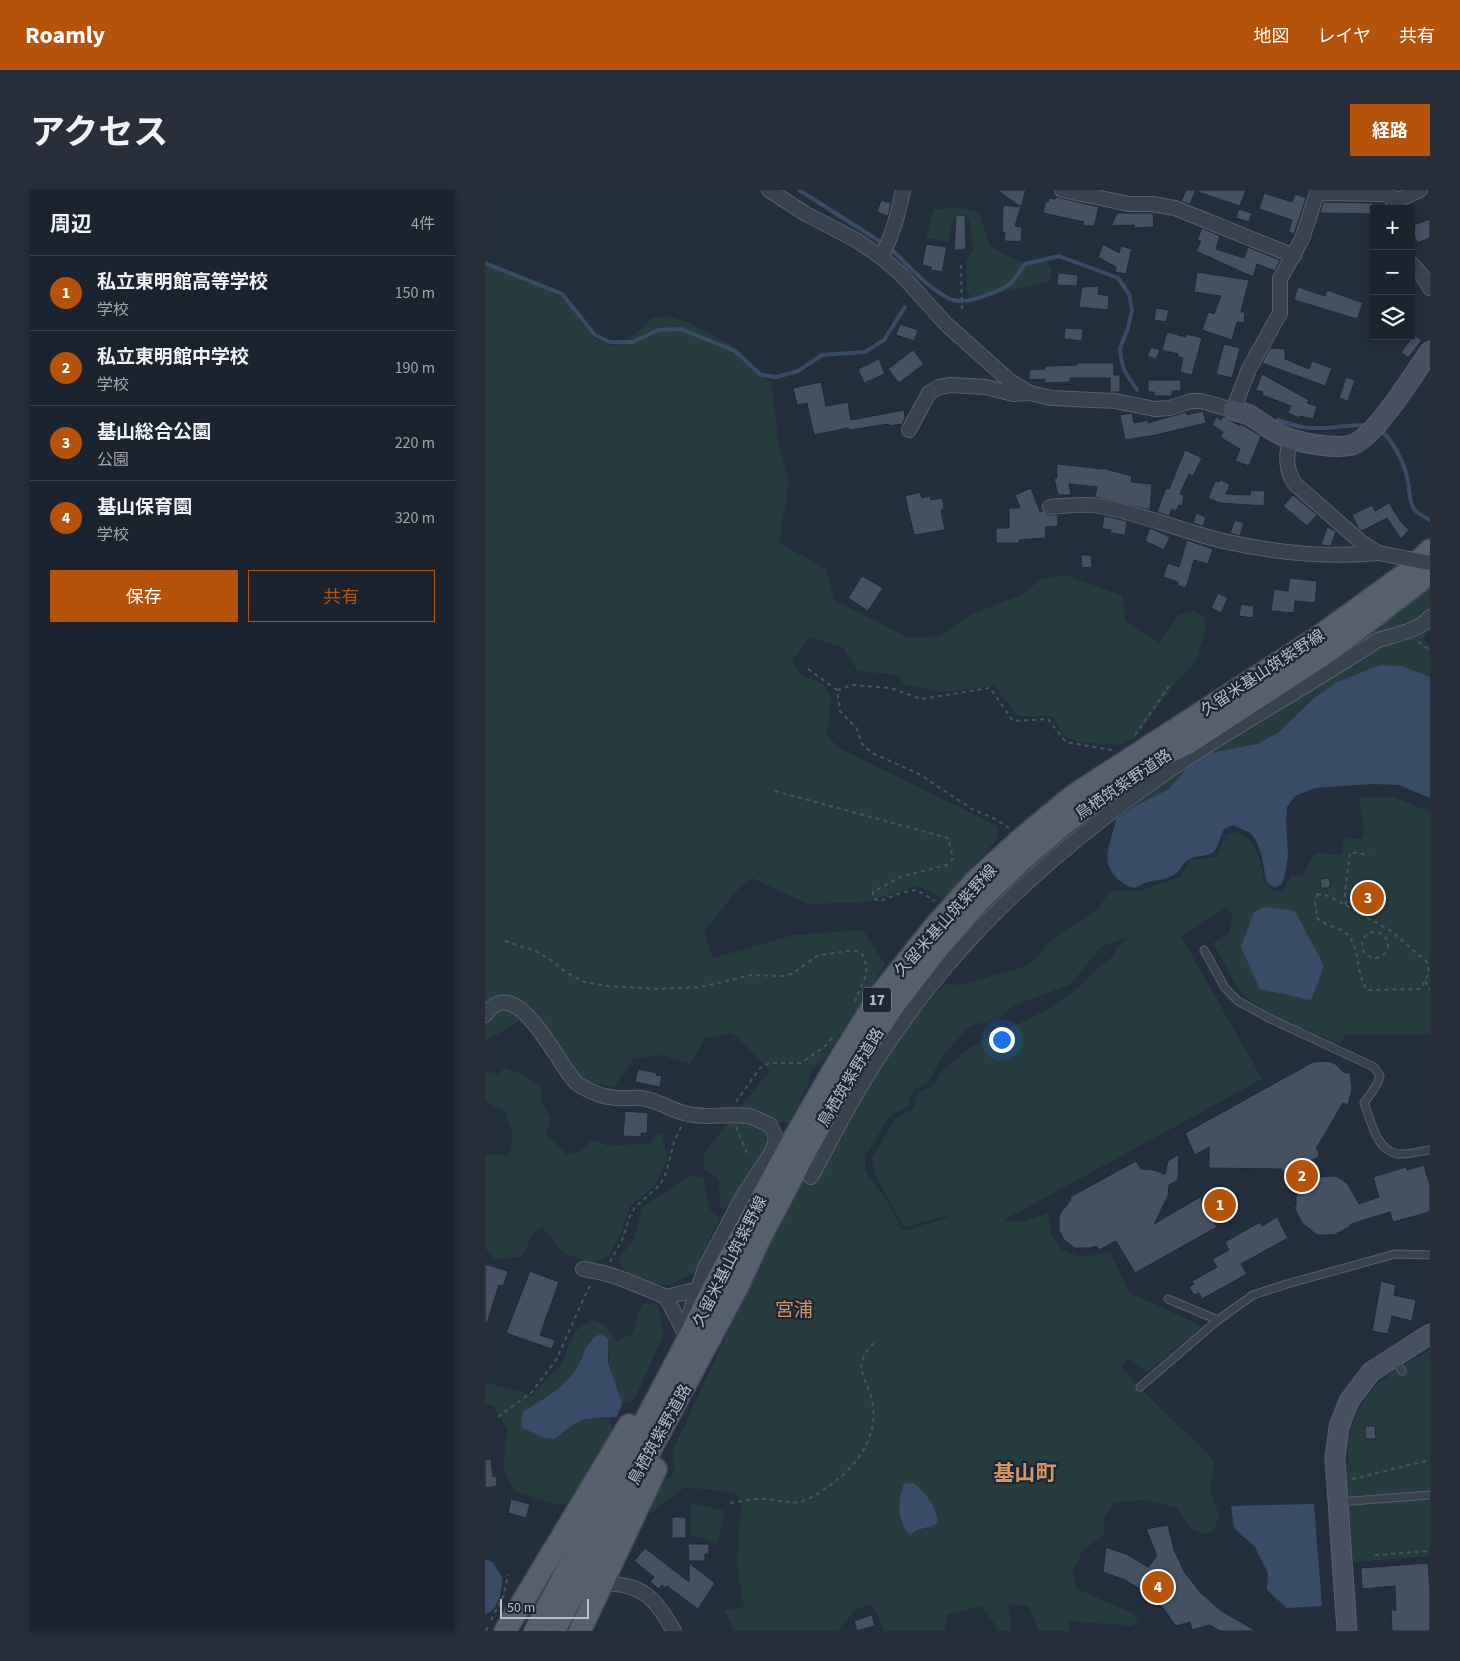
<!DOCTYPE html>
<html lang="ja">
<head>
<meta charset="utf-8">
<style>
  body { margin:0; font-family:"Source Sans 3","Noto Sans JP",sans-serif; background:#282f3a; color:#f1f3f6 }
  .controls { position:absolute; right:15px; top:15px; display:grid; overflow:hidden; border-radius:0px; box-shadow:0 2px 8px #0003 }
  .controls button { width:45px; height:45px; display:grid; place-items:center; padding:0; border:0; border-bottom:1px solid #39404a; background:#1b232e; color:#f1f3f6; font:25px sans-serif }
  .scale { position:absolute; left:15px; bottom:12px; width:89px; box-sizing:border-box; padding-left:5px; border:2px solid #b4bcc9; border-top:0; font-size:14px; line-height:18px; white-space:nowrap; color:#b4bcc9; -webkit-text-stroke:4px #1d2633; paint-order:stroke }
  .you { position:absolute; left:516px; top:849px; width:18px; height:18px; margin:-12px; border:4px solid #fff; border-radius:50%; background:#1a73e8; box-shadow:0 0 0 8px #1a73e833 }
  .badge { display:grid; place-items:center; width:32px; height:32px; border-radius:50%; background:#b45309; color:#fff; font-size:16px; font-weight:700 }
  .pin { position:absolute; translate:-50% -50%; border:2px solid #fff; box-shadow:0 1px 5px #0006 }
  .list { margin:0; padding:0; list-style:none }
  h2 { display:flex; justify-content:space-between; align-items:center; height:65px; margin:0; padding:0 20px; font-size:21px }
  h2 small { font-size:16px; font-weight:400; color:#a0a4aa }
  .list li { display:grid; grid-template-columns:32px 1fr auto; gap:15px; align-items:center; box-sizing:border-box; height:75px; padding:0 20px; border-top:1px solid #39404a }
  .list b { display:block; font-size:19px; white-space:nowrap }
  .list p { margin:0; font-size:16px; white-space:nowrap; color:#a0a4aa }
  .list em { font-size:16px; font-style:normal; color:#a0a4aa }
  .actions { display:flex; gap:10px; padding:15px 20px }
  .actions a { flex:1; padding:11px 0; border:1px solid #b45309; border-radius:0px; text-align:center; font-size:18px; color:#b45309 }
  .actions .main { background:#b45309; color:#fff }
  .icon { flex:none; width:28px; height:28px; fill:none; stroke:currentColor; stroke-width:2; stroke-linecap:round; stroke-linejoin:round }
  .map { position:relative; flex:none; width:945px; height:1441px; overflow:hidden; border-radius:0px }
  header { display:flex; align-items:center; gap:30px; box-sizing:border-box; height:70px; padding:0 25px; background:#b45309; color:#fff }
  header strong { font-size:24px }
  nav { display:flex; gap:28px; margin-inline-start:auto; font-size:18px }
  .intro { display:flex; align-items:center; justify-content:space-between; box-sizing:border-box; height:120px; padding:0 30px }
  h1 { margin:0; font-size:35px }
  .button { padding:12px 22px; border-radius:0px; background:#b45309; color:#fff; font-size:18px; font-weight:700 }
  main { display:flex; gap:30px; padding:0 30px }
  aside { flex:1; background:#1b232e; border-radius:0px; box-shadow:0 2px 8px #0003 }
  .map>svg:first-child { display:block }
  .green { fill:#263c3f; fill-rule:evenodd }
  .water { fill:#394c67 }
  .lines { fill:none; stroke-linecap:round; stroke-linejoin:round }
  .stream { stroke:#394c67; stroke-width:4 }
  .river { stroke:#394c67; stroke-width:21 }
  .building { fill:#455162; stroke:#1f2835 }
  .lane-casing { stroke:#565f6c; stroke-width:9 }
  .street-casing { stroke:#565f6c; stroke-width:16 }
  .secondary-casing { stroke:#565f6c; stroke-width:21 }
  .primary-casing { stroke:#414a57; stroke-width:24 }
  .path { stroke:#44595c; stroke-width:2; stroke-dasharray:4 4; stroke-linecap:butt }
  .lane { stroke:#38414e; stroke-width:7 }
  .street { stroke:#38414e; stroke-width:14 }
  .secondary { stroke:#465061; stroke-width:19 }
  .primary { stroke:#56606e; stroke-width:21 }
  .street-bridge-casing { stroke:#565f6c; stroke-width:16; stroke-linecap:butt }
  .street-bridge { stroke:#38414e; stroke-width:14 }
  .labels { text-anchor:middle; stroke-width:4.5; stroke-linejoin:round; paint-order:stroke }
  .shield { fill:#1d2633; stroke:#878f9c; stroke-width:1 }
  .shield-label { font-size:15px; font-weight:bold; fill:#b4bcc9 }
  .street-label { font-size:16px; fill:#b4bcc9; stroke:#1d2633 }
  .quarter-label { font-size:19px; fill:#d59563; stroke:#1d2633 }
  .district-label { font-size:21px; font-weight:bold; fill:#d59563; stroke:#1d2633 }
</style>
</head>
<body>
<header>
<strong>Roamly</strong>
<nav><a>地図</a><a>レイヤ</a><a>共有</a></nav>
</header>
<div class="intro"><h1>アクセス</h1><a class="button">経路</a></div>
<main>
<aside>
<h2>周辺<small>4件</small></h2>
<ul class="list">
<li><span class="badge">1</span><div><b>私立東明館高等学校</b><p>学校</p></div><em>150 m</em></li>
<li><span class="badge">2</span><div><b>私立東明館中学校</b><p>学校</p></div><em>190 m</em></li>
<li><span class="badge">3</span><div><b>基山総合公園</b><p>公園</p></div><em>220 m</em></li>
<li><span class="badge">4</span><div><b>基山保育園</b><p>学校</p></div><em>320 m</em></li>
</ul>
<div class="actions"><a class="main">保存</a><a>共有</a></div>
</aside>
<div class="map">
<svg width="945" height="1441" viewBox="0 0 945 1441">
  <rect width="100%" height="100%" fill="#242f3e"/>
  <g class="green">
    <path d="M478,18L494,23L506,57L535,72H562L567,80L563,92L488,108L482,102L481,71L488,60L485,28L469,27L463,51L441,48L449,19Z"/>
    <path d="M0,75L67,102L83,114L109,148L125,155L139,154L167,128L181,126L204,133L244,154L269,182L286,192L294,257L304,291L294,353L341,379L349,410L424,448L455,446L487,424L536,405L558,388L580,385L638,406L640,431L674,453L694,425L709,421L719,427L721,439L710,472L689,495L650,548L635,555L593,552L578,545L568,526H532L510,496L457,502L420,495L412,485L373,481L358,458L325,447L307,471L316,485L338,494L346,507L342,544L352,557L512,636L513,648L458,709L433,696L382,712L323,714L267,688L254,698L219,741L228,768L309,745L378,740L400,774L339,870L325,880L324,892L304,933L278,932L282,957L248,1017L235,1018L234,990L220,979L218,965L285,880L247,843L220,848L205,874L178,865L149,868L129,897L98,891L60,836L47,824L0,851Z"/>
    <path d="M945,393V439L937,450L945,455V487L917,476L895,475L852,492L829,508L794,542L772,554L726,563L704,576L684,599L650,616L648,603L839,482Z"/>
    <path d="M874,607H908L945,622V844H862L854,853C827,841 772,823 755,800C745,786 737,768 728,753L744,743L748,725L741,717L696,746L777,889L519,1030L537,1032L563,1023L566,1043L577,1060L596,1067L625,1062L645,1103L717,1136L662,1183L644,1168L636,1177L661,1204L730,1271L725,1299L734,1325L730,1339L720,1344L706,1339L691,1317L659,1310L629,1313L618,1329L620,1345L597,1361L588,1382L592,1399L649,1424L653,1431L647,1436L583,1431L585,1441H554L544,1416L524,1414L526,1441H512L513,1439L497,1416L462,1425L460,1441H399L387,1414L371,1419L354,1439V1441H249L239,1420L259,1417L252,1377L256,1313L251,1303L200,1297L166,1322H157L169,1299L189,1283L188,1260L246,1135L275,1078L285,1049L320,982L337,984V972L376,905L416,846L460,794L477,795L544,775L569,748L612,720L625,701H654L695,687L706,670L731,667L741,644L753,642L766,651L775,670L779,692L788,701H797L807,685L817,686L830,663L857,665L859,648L877,649L879,640ZM643,747L632,757L629,766L612,778L595,796L564,819L484,858L455,883L449,895L433,903L428,919L410,929L387,968L389,983L419,1037L464,1025L460,1028L423,1040L416,1039L403,1012L380,981V966L405,926L423,916L428,900L442,894L458,865L485,836L513,829L528,816L586,794L616,757Z"/>
    <path d="M20,878L41,886L55,896L57,913L66,927L61,945L81,964L97,961L103,953L110,950L123,956L166,953L170,944L177,943L182,967L177,982L168,998L146,1015L133,1049L123,1066L107,1073L79,1064L57,1037L48,1043L37,1067L9,1069L0,1058V964L24,965L28,943L20,922L0,911V881L13,884Z"/>
    <path d="M206,985L219,988L224,1018L234,1029L210,1082L185,1095L173,1094L139,1080L133,1069L149,1049L157,1018Z"/>
    <path d="M172,1113L179,1144L149,1210L137,1214C127,1194 123,1173 123,1151L104,1150C92,1187 77,1199 45,1217L59,1248L69,1249L89,1234L99,1229H124L128,1242L86,1312L72,1315L30,1301L18,1279L22,1239L8,1215H0V1192L47,1205L77,1173L90,1141L107,1130L119,1134L132,1151L147,1144L157,1114Z"/>
    <path d="M945,1160V1366L868,1372L862,1276L864,1247L874,1218L888,1199L907,1182Z"/>
    <path d="M206,1313L240,1321L232,1353L206,1345Z"/>
  </g>
  <g class="water">
    <path d="M895,475L917,476L945,487V608L914,595L888,594L830,598L810,606L802,617L801,633L803,666L800,684L797,694L790,697L783,694C778,680 777,653 766,644C761,640 753,638 748,635C744,637 740,638 738,641C734,648 733,662 725,664C718,667 710,665 703,670C696,674 695,683 687,686C674,692 663,689 650,698C641,696 637,693 630,686C614,669 628,648 631,629L650,616L684,599L704,576L726,563L772,554L794,542L829,508L852,492Z"/>
    <path d="M779,717L810,721L839,776L826,810L775,799L756,757L769,722Z"/>
    <path d="M116,1144L122,1148L123,1151V1172L137,1214L132,1227L99,1229L89,1234L69,1249L59,1248L36,1237L38,1222C59,1208 74,1202 90,1181C100,1167 99,1150 116,1144Z"/>
    <path d="M429,1293C443,1305 448,1313 453,1330L450,1335L432,1340L426,1345C411,1334 413,1309 419,1294Z"/>
    <path d="M829,1314L837,1416L802,1418L782,1400L783,1383L770,1357L749,1338L746,1316Z"/>
  </g>
  <g class="lines">
    <g class="stream">
      <path d="M314,0L399,54"/>
      <path d="M405,58C421,73 447,103 468,110C477,113 493,109 502,105C525,97 527,94 540,74L574,66L633,88L644,104L647,120L643,138L635,158L636,168L639,180L652,200"/>
      <path d="M0,73L77,104L110,145L125,152H148L173,140L196,139L250,161L276,185L291,187L313,181L337,165L380,162L399,150L420,117"/>
      <path d="M793,230C804,234 816,238 827,238C846,239 864,234 882,235"/>
      <path d="M896,240C909,253 920,273 923,292C925,301 924,311 929,319C932,324 940,327 945,330"/>
    </g>
    <path class="river" d="M0,1380L7,1391L4,1406L0,1413"/>
  </g>
  <g class="building">
    <path d="M512,0H541L536,17Z"/>
    <path d="M701,0H711L705,14L696,11Z"/>
    <path d="M713,0H761L755,16L713,2Z"/>
    <path d="M779,3L807,12L810,4L821,8L809,44L804,42L807,30L774,19Z"/>
    <path d="M571,7L614,17L609,36H598L599,32L558,23L561,11L563,12L564,8L570,9Z"/>
    <path d="M396,10L406,13L403,26L392,22Z"/>
    <path d="M838,12L888,13V24L835,23Z"/>
    <path d="M518,15L536,17L530,36L537,37L536,52L519,51L520,42H517Z"/>
    <path d="M753,19L767,23L764,32L751,28Z"/>
    <path d="M632,23H668L669,37L649,38V35L626,36Z"/>
    <path d="M471,25H480L481,59H478V60H469Z"/>
    <path d="M945,29V48L932,53L926,36Z"/>
    <path d="M717,38L735,46L731,59L759,68L763,57L795,70L790,81L772,74L768,87L711,61L716,51L712,50Z"/>
    <path d="M441,54L462,57L457,82L446,80V77L437,75Z"/>
    <path d="M618,54L634,63L636,56L647,59L641,84L630,82L631,77L613,67Z"/>
    <path d="M712,82L764,90L756,122H760L759,133L752,132L747,150L717,140L723,122L729,124L736,106L709,102Z"/>
    <path d="M573,83L593,85L592,96L572,95Z"/>
    <path d="M614,96L613,104L624,106L623,120L594,117L597,97Z"/>
    <path d="M813,97L840,106L842,100L878,113L872,129L809,110Z"/>
    <path d="M671,118L684,120L681,132L669,130Z"/>
    <path d="M415,134L433,140L429,151L411,145Z"/>
    <path d="M580,138L598,139L597,151L579,149Z"/>
    <path d="M682,142L701,147L702,144L717,148L707,185L695,182L698,168L692,166L693,164L677,160Z"/>
    <path d="M929,145L937,150L923,168L916,162Z"/>
    <path d="M739,154L755,158L747,188L731,184Z"/>
    <path d="M666,157L675,160L671,169L662,166Z"/>
    <path d="M785,158L800,159V169L824,179L827,171L847,178L840,196L777,173Z"/>
    <path d="M428,160L439,174L414,193L403,179Z"/>
    <path d="M394,169L400,184L379,193L373,179Z"/>
    <path d="M592,173H629V185H635V202H625V188H585V192L560,193V189L544,190V180L560,179V176L592,175Z"/>
    <path d="M777,184L824,210L822,213L832,216L828,229L815,226L814,228L803,223L806,216L777,205L778,202L771,200Z"/>
    <path d="M861,187L870,190L863,211L854,208Z"/>
    <path d="M663,190H696V201H687V206H669V202H663Z"/>
    <path d="M336,192L341,216L363,212L366,230L419,220L420,228L417,234L404,236V234L364,240L363,238L329,245L322,213L312,215L308,198Z"/>
    <path d="M718,221L721,233L671,245L640,250L635,225L647,223L649,233L663,230V233L701,222L702,225Z"/>
    <path d="M738,226L755,236V234L763,238L776,246L764,276L750,271L755,259L735,247L738,242L727,235L731,227L736,230Z"/>
    <path d="M700,260L717,268L708,286L704,284L695,304L699,305L697,316L694,315L691,321L687,319L684,326L672,322L681,298L684,299Z"/>
    <path d="M572,274L617,279V278L647,286L646,292L667,294L665,320L610,307L612,297L584,294L586,305H573L569,288H572Z"/>
    <path d="M735,290L745,294L741,304L765,305L766,300L780,301L779,316L735,313L723,308L730,291L734,292Z"/>
    <path d="M546,298L555,322L558,321L562,325H573V336L560,337L561,348L534,350V353H511V338H524V318H535L530,305Z"/>
    <path d="M435,302L437,308L445,306L446,310L457,308L459,319L456,320L460,340L429,345L420,306Z"/>
    <path d="M808,305L832,325L822,336L798,316Z"/>
    <path d="M904,313L916,332L924,340L916,349L902,328L877,341L874,339L867,325L887,315L890,321Z"/>
    <path d="M711,323L721,327L718,336L708,333Z"/>
    <path d="M619,326L642,331L640,345L625,343L626,340L617,339Z"/>
    <path d="M750,330L759,333L755,346L745,343Z"/>
    <path d="M842,337L851,341L846,356L836,355Z"/>
    <path d="M665,338L685,347L679,360L660,351Z"/>
    <path d="M702,350L728,359L723,374L709,370L701,398L692,395L693,392L678,387L683,373L694,377Z"/>
    <path d="M596,365H606L607,377L597,378Z"/>
    <path d="M377,386L398,398L383,421L363,408Z"/>
    <path d="M805,388L832,391L830,413L810,411L809,423L786,421L789,399L803,401Z"/>
    <path d="M733,403L743,408L736,423L726,418Z"/>
    <path d="M756,414L769,416L768,428L754,426Z"/>
    <path d="M842,688L845,691L846,695L843,698H836L835,689Z"/>
    <path d="M842,871L849,873L860,883H865L867,899L863,915L858,913L831,959L834,962L833,967L804,983H799L796,979L724,978V957L710,965L700,943L828,872Z"/>
    <path d="M153,879L172,883L171,885L177,886L175,897L150,892Z"/>
    <path d="M140,921L163,923L162,943H156V947L138,946Z"/>
    <path d="M694,964L693,990L684,995L683,1006L669,1034L715,1007L732,1037L650,1083L631,1051L614,1060L611,1056L605,1058H590L579,1050L574,1040V1027L576,1022L586,1010L585,1007L651,971L656,979L669,980L680,984L683,971Z"/>
    <path d="M939,975L945,996V1022L908,1032L905,1022L866,1034L864,1037L849,1045H832L817,1033L809,1017L811,1016V1007L827,982L829,987L851,986L862,993L874,1014L894,1007L888,987L921,977L922,980Z"/>
    <path d="M792,1027L803,1048L756,1074L762,1084L717,1109L714,1103L709,1105L704,1097L709,1094L707,1091L732,1077L727,1069L744,1060L740,1052L775,1032L777,1036Z"/>
    <path d="M0,1074L23,1081L18,1096L14,1095L2,1133H0Z"/>
    <path d="M45,1081L74,1092L55,1145L70,1150L67,1159L21,1143Z"/>
    <path d="M896,1091L911,1095L909,1105L931,1110L927,1131L907,1126L903,1144L887,1141Z"/>
    <path d="M880,1236H890L891,1249H880Z"/>
    <path d="M0,1269H6L8,1287L11,1286L12,1296L0,1298Z"/>
    <path d="M26,1309L45,1314L41,1328L23,1323Z"/>
    <rect x="187" y="1327" width="14" height="21"/>
    <path d="M683,1335L689,1360L700,1383L716,1403L735,1420L771,1441H735L725,1435L707,1440L705,1432L691,1436L678,1418L660,1402L640,1390L618,1382L621,1357L643,1365L663,1377L672,1366L661,1339Z"/>
    <path d="M203,1354H224V1364H220V1371H204Z"/>
    <path d="M160,1358L204,1392V1373L230,1393L213,1419L182,1396L180,1398L177,1395L174,1399L165,1392L169,1387L149,1371Z"/>
    <path d="M943,1373L945,1400V1441H907L906,1420H911L910,1396L877,1399L876,1378Z"/>
    <path d="M387,1425L390,1436L372,1441L369,1431Z"/>
  </g>
  <g class="lines">
    <defs>
      <g id="lane">
        <path d="M719,760L740,798L753,811L786,829L889,877L895,886C891,900 886,902 879,913C886,930 891,961 913,964C923,965 935,961 945,960"/>
        <path d="M683,1109L733,1130L768,1105L802,1094L910,1064L945,1065"/>
        <path d="M909,1168L917,1181"/>
        <path d="M655,1197L733,1130"/>
        <path d="M854,1312L945,1305"/>
      </g>
      <g id="street">
        <path d="M284,0L321,24L371,50L396,67L416,84L461,134L526,192L545,203L566,208L630,211L670,219L685,218L706,211H716L748,220L764,179L795,123V89L817,49L832,3L899,4L913,10"/>
        <path d="M577,0L644,14H667L690,18L809,66"/>
        <path d="M907,19L913,10L935,0"/>
        <path d="M396,67C408,45 413,24 418,0"/>
        <path d="M926,73L940,89L945,98"/>
        <path d="M424,240L444,203L454,197L466,195L501,197L528,204L545,203"/>
        <path d="M806,249C800,264 801,281 810,294L876,352L893,363"/>
        <path d="M565,317C581,316 598,313 614,316C655,323 694,340 734,350C785,362 841,368 893,363"/>
        <path d="M0,825C33,777 75,882 94,895C105,902 121,908 133,908C141,909 149,907 156,908C173,910 187,921 203,924C223,929 244,923 264,926C271,928 278,932 285,935L291,948L288,960L258,1006L220,1078L204,1126"/>
        <path d="M326,987C344,954 360,921 380,889C403,851 430,814 459,779C521,704 606,634 686,579C753,534 825,495 893,450C909,445 934,441 945,427"/>
        <path d="M98,1079C128,1083 153,1095 181,1107"/>
        <path d="M203,1149L181,1107L214,1099L221,1101"/>
        <path d="M117,1393C126,1394 136,1394 145,1397C168,1403 178,1423 189,1441"/>
      </g>
      <g id="secondary">
        <path d="M748,220C754,222 761,223 766,226C779,234 791,245 806,249C822,254 851,259 867,255C890,248 930,182 945,161"/>
        <path d="M862,1441L850,1268L854,1237L864,1211L886,1182L945,1144"/>
      </g>
      <g id="primary">
        <path d="M20,1441L144,1235"/>
        <path d="M50,1441L203,1149L226,1102L308,950L353,872L394,806L450,736L491,690L538,647L589,605L833,447L923,382L945,360"/>
        <path d="M69,1441L255,1092L274,1050L324,955L367,879L410,814L454,757L496,709L538,669L579,634L621,603L669,570L705,552L843,462L933,393L945,381"/>
        <path d="M95,1441L171,1279"/>
      </g>
    </defs>
    <use href="#lane" class="lane-casing"/>
    <use href="#street" class="street-casing"/>
    <use href="#secondary" class="secondary-casing"/>
    <use href="#primary" class="primary-casing"/>
    <g class="path">
      <path d="M476,75L477,121"/>
      <path d="M933,452L945,460"/>
      <path d="M323,479L352,500L355,521L372,539L377,554L387,563L434,584L487,619L510,629L524,638"/>
      <path d="M352,500L367,495L406,498L436,509L505,498L528,531L563,529L581,552L627,560"/>
      <path d="M650,545L684,496"/>
      <path d="M290,601L463,648L468,669L462,675L415,687L388,702V708L395,711L419,702L432,700L450,711"/>
      <path d="M832,704L844,706L906,741L942,772L944,783L935,799L882,800C871,784 875,759 863,745C855,737 840,736 832,728L830,712Z"/>
      <path d="M861,715L860,701L865,662L884,665"/>
      <circle cx="890" cy="755" r="13"/>
      <path d="M20,751L50,761L66,770L82,783L100,792L122,796L172,799L216,797L266,785L298,786L307,784L332,766L361,761H371L377,764L382,776L380,788L370,811"/>
      <path d="M940,791L945,800"/>
      <path d="M251,912L275,878L284,873H316L339,857L348,847"/>
      <path d="M251,937L263,965"/>
      <path d="M125,1072L138,1048L144,1028L150,1017L175,995L181,983L189,952L197,935"/>
      <path d="M13,1227L47,1202L71,1170L103,1099L108,1093"/>
      <path d="M867,1289L945,1270"/>
      <path d="M245,1313C255,1312 265,1309 275,1309C288,1308 301,1314 314,1312C328,1309 342,1297 353,1289C375,1271 392,1245 388,1216C385,1189 363,1179 389,1153"/>
      <path d="M890,1365L945,1361"/>
      <path d="M6,1430L19,1405L23,1384"/>
      <path d="M1,1441L4,1434"/>
    </g>
    <use href="#lane" class="lane"/>
    <use href="#street" class="street"/>
    <use href="#secondary" class="secondary"/>
    <use href="#primary" class="primary"/>
    <defs>
      <path id="street-bridge" d="M893,363L945,373"/>
    </defs>
    <use href="#street-bridge" class="street-bridge-casing"/>
    <use href="#street-bridge" class="street-bridge"/>
  </g>
  <g class="labels">
    <rect class="shield" x="378" y="797.5" width="28" height="25" rx="4"/>
    <g class="shield-label">
      <text x="392" y="815">17</text>
    </g>
    <g class="street-label">
      <text transform="translate(777 482) rotate(-33)" y="6">久留米基山筑紫野線</text>
      <text transform="translate(638 594) rotate(-34)" y="6">鳥栖筑紫野道路</text>
      <text transform="translate(460 730) rotate(-48)" y="6">久留米基山筑紫野線</text>
      <text transform="translate(365 887) rotate(-59)" y="6">鳥栖筑紫野道路</text>
      <text transform="translate(244 1071) rotate(-63)" y="6">久留米基山筑紫野線</text>
      <text transform="translate(174 1244) rotate(-61)" y="6">鳥栖筑紫野道路</text>
    </g>
    <g class="quarter-label">
      <text x="309" y="1126">宮浦</text>
    </g>
    <g class="district-label">
      <text x="540" y="1290">基山町</text>
    </g>
  </g>
</svg>
<div class="controls">
<button>+</button>
<button>−</button>
<button><svg class="icon" aria-label="layers" viewBox="0 0 24 24"><path d="M12 4l9 5-9 5-9-5zM3 14l9 5 9-5"/></svg></button>
</div>
<div class="scale">50 m</div>
<div class="you"></div>
<div class="pin badge" style="left:735px;top:1015px">1</div>
<div class="pin badge" style="left:817px;top:986px">2</div>
<div class="pin badge" style="left:883px;top:708px">3</div>
<div class="pin badge" style="left:673px;top:1397px">4</div>
</div>
</main>
</body>
</html>
